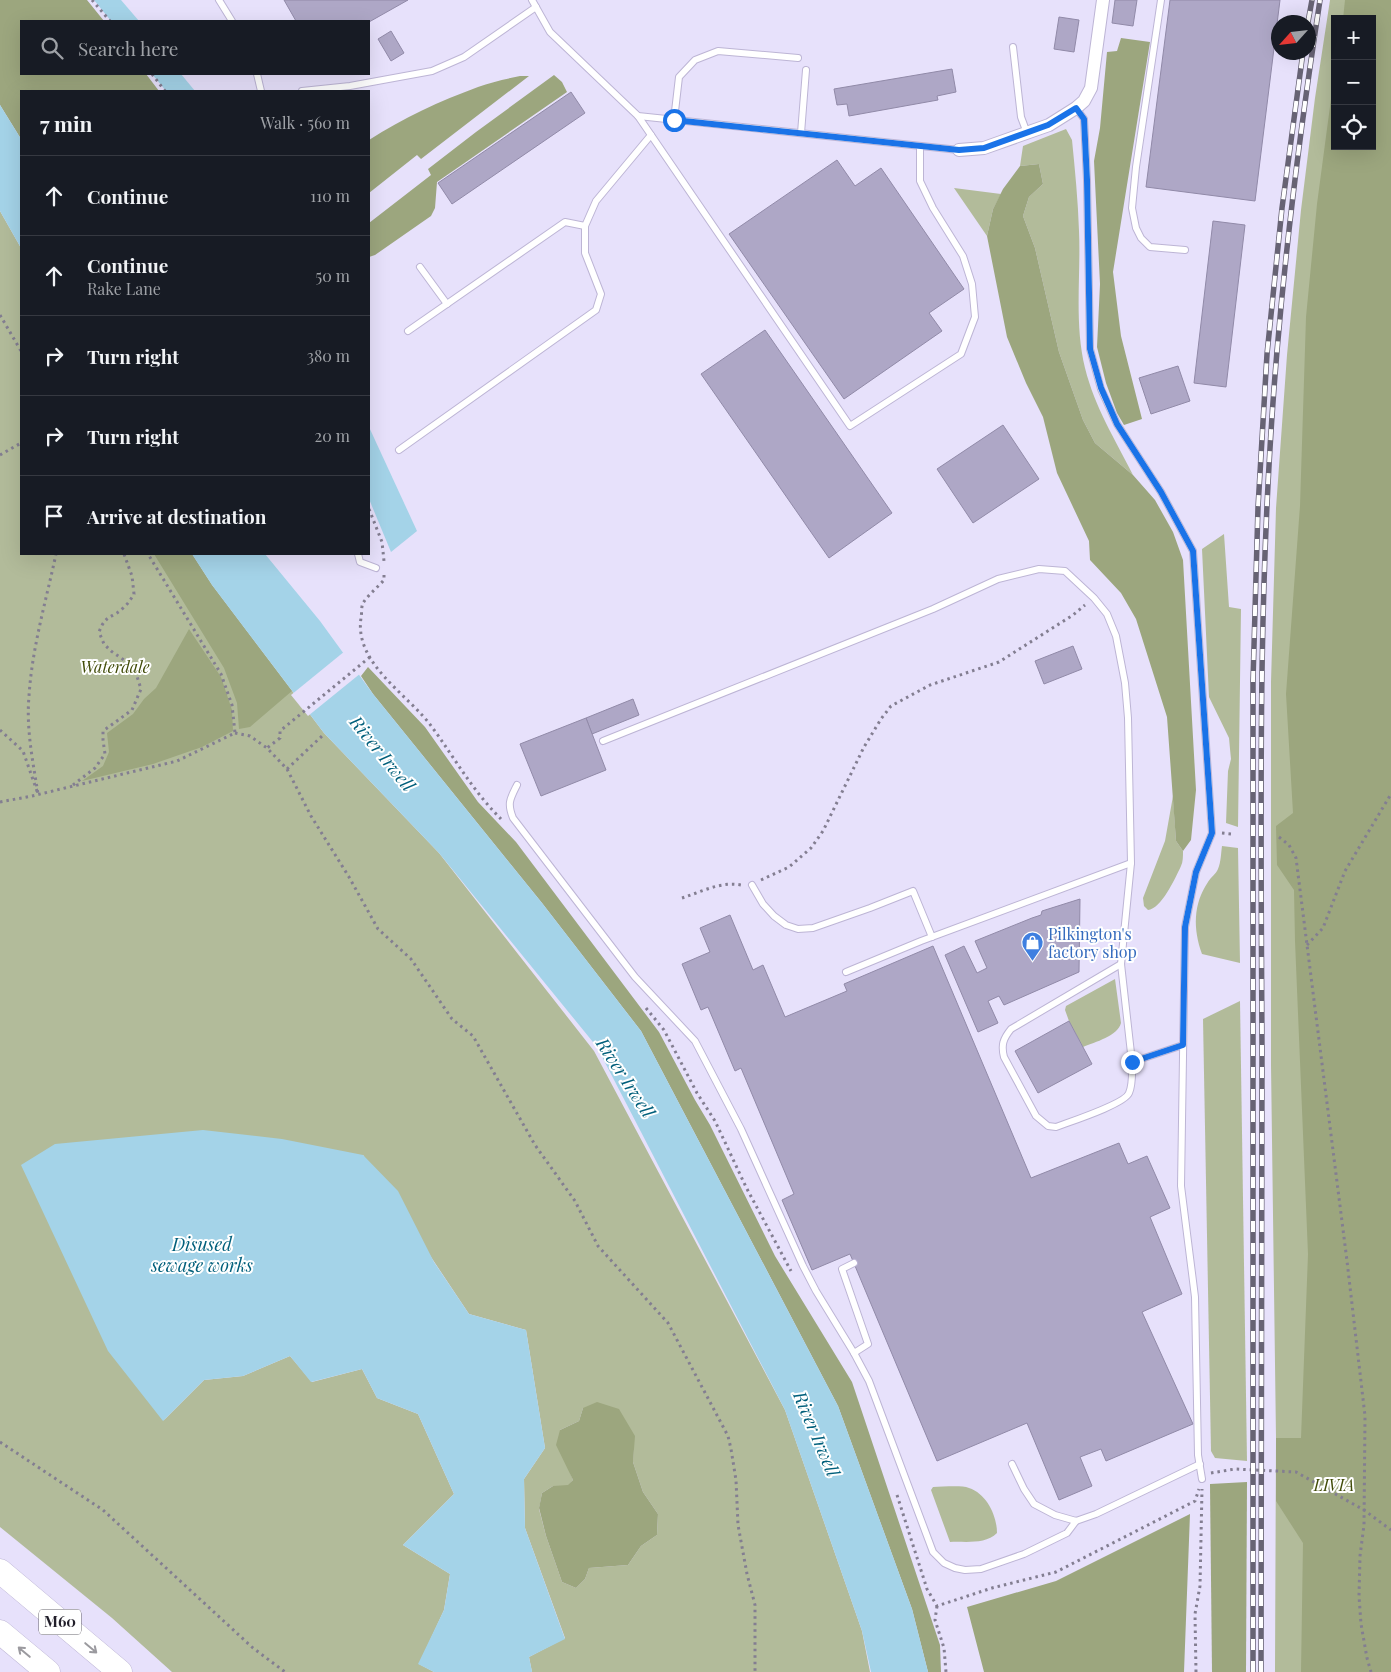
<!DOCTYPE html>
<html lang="en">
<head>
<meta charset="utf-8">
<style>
  body { margin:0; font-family:"Playfair Display",serif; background:#20242c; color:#f1f3f6 }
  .controls { position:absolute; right:15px; top:15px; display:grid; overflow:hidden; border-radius:0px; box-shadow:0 5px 20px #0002 }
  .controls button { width:45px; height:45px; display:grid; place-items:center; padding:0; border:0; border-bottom:1px solid #363941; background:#171b24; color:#f1f3f6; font:25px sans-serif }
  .compass { position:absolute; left:1271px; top:15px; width:45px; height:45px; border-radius:50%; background:#171b24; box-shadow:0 5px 20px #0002; rotate:243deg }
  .stop { position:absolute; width:15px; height:15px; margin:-11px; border:4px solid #1a73e8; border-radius:50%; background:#fff }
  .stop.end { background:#1a73e8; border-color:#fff; box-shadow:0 1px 5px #0008 }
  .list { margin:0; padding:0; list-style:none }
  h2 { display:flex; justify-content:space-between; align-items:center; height:65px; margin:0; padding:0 20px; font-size:21px }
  h2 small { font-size:16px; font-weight:400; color:#9ea1a6 }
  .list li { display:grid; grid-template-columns:32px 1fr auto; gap:15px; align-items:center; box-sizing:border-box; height:80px; padding:0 20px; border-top:1px solid #363941 }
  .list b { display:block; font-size:19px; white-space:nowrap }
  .list p { margin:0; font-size:16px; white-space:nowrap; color:#9ea1a6 }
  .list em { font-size:16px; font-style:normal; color:#9ea1a6 }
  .icon { flex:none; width:28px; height:28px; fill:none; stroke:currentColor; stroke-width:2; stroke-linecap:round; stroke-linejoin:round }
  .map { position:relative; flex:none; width:1391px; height:1672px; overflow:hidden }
  .search { position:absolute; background:#171b24; box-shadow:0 5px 20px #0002; left:20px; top:20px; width:350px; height:55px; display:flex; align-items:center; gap:12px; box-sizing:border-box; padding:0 18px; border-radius:0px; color:#9ea1a6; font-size:19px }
  .panel { position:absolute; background:#171b24; box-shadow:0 5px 20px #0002; left:20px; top:90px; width:350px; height:465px; border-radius:0px }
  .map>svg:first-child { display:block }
  .green { fill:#b2bb9a; fill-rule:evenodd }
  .forest { fill:#9ca67e }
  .water { fill:#a4d3e8 }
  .pier { fill:#e7e1fb }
  .building { fill:#aea7c6; stroke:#918aa8 }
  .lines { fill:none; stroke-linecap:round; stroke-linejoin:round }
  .service-casing { stroke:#bdb5d5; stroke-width:8 }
  .minor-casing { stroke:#bdb5d5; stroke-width:14 }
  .motorway-casing { stroke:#bdb5d5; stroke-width:25 }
  .path { stroke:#837e91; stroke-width:3; stroke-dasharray:2.5 4; stroke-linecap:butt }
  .service { stroke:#fff; stroke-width:6 }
  .minor { stroke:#fff; stroke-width:12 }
  .motorway { stroke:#fff; stroke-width:24 }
  .rail-casing { stroke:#676374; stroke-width:5.5 }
  .rail { stroke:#fff; stroke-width:4; stroke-dasharray:11; stroke-linecap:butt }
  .oneway { stroke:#9b9a9f }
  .route { stroke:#1a73e8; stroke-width:6 }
  .labels { text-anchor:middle; stroke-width:4; stroke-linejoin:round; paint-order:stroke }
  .shield { fill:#fff; stroke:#64626a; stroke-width:1 }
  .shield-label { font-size:15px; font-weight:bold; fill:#211e2a }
  .park-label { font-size:16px; font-style:italic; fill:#404b07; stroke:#fff }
  .shop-label { font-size:16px; fill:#366cbe; stroke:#fff; text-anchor:start }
  .water-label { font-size:18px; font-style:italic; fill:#015f7b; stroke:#fff }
</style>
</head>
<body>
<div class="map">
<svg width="1391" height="1672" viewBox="0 0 1391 1672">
  <rect width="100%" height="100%" fill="#e7e1fb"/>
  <g class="green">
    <path d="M1330,0H1391V1672H1275L1276,1438L1271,1065V682L1276,508L1287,355L1301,210L1315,98ZM1335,19H1372V146H1335Z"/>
    <path d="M1066,129L1072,140C1075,170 1078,201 1079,231C1081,276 1074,323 1085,368C1095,408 1115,439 1133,475L1095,443L1083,420L1059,352L1035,248L1023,216L1029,197L1043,184L1039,164L1020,166L1023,146Z"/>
    <path d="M954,188L1001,194L993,209L987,236Z"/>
    <path d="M0,211L21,248V554H192L212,585L324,733L439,853L594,1051L785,1410L862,1631L870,1672H532L529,1657L565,1638L525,1528L524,1479L545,1448L526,1330L469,1314L363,1155L163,1421L204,1380L243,1376L290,1356L312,1382L362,1369L377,1398L418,1414L454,1494L403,1545L450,1574L444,1610L419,1664L434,1672H172L112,1618L0,1527ZM583,1408L634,1436L633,1462L643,1492L658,1514L657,1535L641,1546L628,1565L589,1568L585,1579L576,1588L562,1582L546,1536L539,1509L542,1493L553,1486H568L573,1480L567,1465L560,1430L579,1421Z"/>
    <path d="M1224,534L1229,607L1241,609L1238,827L1226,823L1228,771L1231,759L1230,749L1229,738L1209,697L1202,549Z"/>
    <path d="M1173,796L1176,841L1183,851C1183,856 1183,862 1181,866C1175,879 1161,909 1148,910L1144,906L1143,898L1165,841Z"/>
    <path d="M1222,846L1238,848L1240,963L1202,954C1193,929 1193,904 1208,882C1211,877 1216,874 1218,869C1221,862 1221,853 1222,846Z"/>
    <path d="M1115,979L1121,1023C1118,1036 1095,1042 1083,1047L1069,1021L1065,1010L1066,1006Z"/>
    <path d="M1240,1001L1247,1461L1215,1458L1211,1451L1203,1019Z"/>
    <path d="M933,1487C943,1487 961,1485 969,1488C987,1494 997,1516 997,1533C985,1545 965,1541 950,1542L931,1490Z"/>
  </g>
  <g class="forest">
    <path d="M0,0H87L104,21H21V74H146L159,91H21V139L0,105Z"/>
    <path d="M1345,0H1391V1672H1301L1303,1543L1276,1501V1438H1301L1308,1254L1295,941L1294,890L1277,865L1276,826L1293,813L1286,694L1300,506L1306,317L1317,204L1335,69V146H1372V19H1343Z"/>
    <path d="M1121,38L1150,42L1113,272L1121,336L1142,419L1124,425L1117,413L1106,383L1097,347L1100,284L1094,161L1100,128L1107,52L1117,51Z"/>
    <path d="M554,75L562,82L567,92L437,182L435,208L431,216L375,255L369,257V223L431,175L428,169L476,132Z"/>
    <path d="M520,76H529L421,159L417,155L369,193V140C403,118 440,101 478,87C491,82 506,79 520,76Z"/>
    <path d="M1039,164L1043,184L1029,197L1023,216L1035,248L1059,352L1083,420L1095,443L1133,475L1155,500L1173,532L1183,560L1196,790L1191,840L1183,851L1176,841L1167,717L1136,619L1121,593L1090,560L1089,541L1057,473L1043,417L1026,383L1007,337L987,236L993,209L1003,189L1020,166Z"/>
    <path d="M154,554H192L212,585L292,691L250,727L239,729L237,703L224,668Z"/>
    <path d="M189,629L221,677L232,710L233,731L202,747L153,764L82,781L103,766L109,752L107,733L133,714L144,699L156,688Z"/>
    <path d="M368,667L425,727L478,802L516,842L659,1032L695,1100L710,1125L775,1256L852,1382L940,1645L941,1672H928L912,1609L838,1406L641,1031L542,903L373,694L361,676Z"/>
    <path d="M597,1402L619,1409L635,1436L633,1462L643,1492L658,1514L657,1535L641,1546L628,1565L589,1568L585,1579L576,1588L562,1582L546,1536L539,1508L542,1493L553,1486L568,1485L573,1480L556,1445L560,1430L579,1421L583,1408Z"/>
    <path d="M1247,1482L1246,1672H1212L1210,1484Z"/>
    <path d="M1190,1514L1184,1672H984L967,1607L1056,1581Z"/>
  </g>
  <g class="water">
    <path d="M94,0H121L139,21H111Z"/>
    <path d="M152,74H181L195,91H166Z"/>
    <path d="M0,105L21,139V248L0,211Z"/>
    <path d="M369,427L417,531L391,552L369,499Z"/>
    <path d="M192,554H265L320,621L373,694L542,903L641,1031L838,1406L912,1609L928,1672H871L862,1631L785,1410L597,1047L439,853L324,733L212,585Z"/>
    <path d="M203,1130L282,1139L363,1155L398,1191L434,1262L469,1314L526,1330L545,1448L524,1479L525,1528L565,1639L529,1657L532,1672H434L418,1664L444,1610L450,1574L403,1545L454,1494L418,1414L377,1398L362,1369L311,1382L290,1356L243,1376L204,1380L163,1421L108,1351L21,1165L55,1144Z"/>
  </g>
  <path class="pier" d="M345,651L361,673L308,716L291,695Z"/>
  <g class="building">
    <path d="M284,0H408L369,22L296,21Z"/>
    <path d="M1115,0H1137L1133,26L1112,23Z"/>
    <path d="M1170,0H1280L1255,201L1146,187Z"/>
    <path d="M1059,17L1079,20L1074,52L1054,49Z"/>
    <path d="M391,31L404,53L391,61L378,39Z"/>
    <path d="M952,69L956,92L937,96L938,100L849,116L847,104L837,105L834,89Z"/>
    <path d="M571,92L585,113L452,204L438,183Z"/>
    <path d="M837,160L855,186L881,168L964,289L929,313L942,331L844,399L729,234Z"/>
    <path d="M1213,221L1245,225L1226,387L1194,383Z"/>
    <path d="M765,330L892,513L829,558L701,374Z"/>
    <path d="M1178,366L1190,401L1151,414L1139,378Z"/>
    <path d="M1003,425L1039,479L973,523L937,469Z"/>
    <path d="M1073,646L1082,669L1044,684L1035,661Z"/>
    <path d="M633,699L639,715L592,734L586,718Z"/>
    <path d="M586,718L606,770L541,796L520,744Z"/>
    <path d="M1080,899L1079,972L1004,1005L999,996L988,1001L998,1023L978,1032L945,955L964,946L977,973L987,968L975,941L1032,918L1041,915L1042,911Z"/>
    <path d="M730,915L753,970L763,965L785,1017L847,991L844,984L933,946L1031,1178L1119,1143L1128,1164L1147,1156L1170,1208L1150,1217L1182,1294L1142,1312L1193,1424L1106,1461L1101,1449L1080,1457L1092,1486L1059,1500L1027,1423L937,1461L850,1254L812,1270L782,1200L794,1194L741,1068L735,1071L708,1007L701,1010L682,964L710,952L700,928Z"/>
    <path d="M1069,1021L1092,1064L1038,1093L1015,1051Z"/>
  </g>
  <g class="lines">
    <defs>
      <g id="service">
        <path d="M219,0L232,21"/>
        <path d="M532,0L550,32L638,116L959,150"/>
        <path d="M1161,0L1136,167L1132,208L1136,228L1141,238L1150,247L1185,250"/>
        <path d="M1013,47L1021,117L1027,133"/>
        <path d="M257,74L261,91"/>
        <path d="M302,91L350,86L432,71L464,57L536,7"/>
        <path d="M1076,108L1084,119L1087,180L1090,349L1101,389L1117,424L1161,492L1193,551L1212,833L1196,872L1185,927L1181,1186L1195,1297L1198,1455L1202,1479"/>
        <path d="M638,116L850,426L961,354L975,317L972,284L963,256L933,208L920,181V146"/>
        <path d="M674,120L679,77L695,60L718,51L798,58"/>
        <path d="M801,133L806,70"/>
        <path d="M420,267L447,304"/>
        <path d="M408,331L565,222L585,226"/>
        <path d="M399,450L596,310L601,294L585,253V226L596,201L651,135"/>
        <path d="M358,554L360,562L376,568"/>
        <path d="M603,741L933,609L998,579L1039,569L1065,571L1094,598L1107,614L1116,636L1125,683L1128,718L1131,863"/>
        <path d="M517,785C510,799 507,803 513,818L635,977L695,1041L741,1129L803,1266L816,1291L854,1353L869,1381L933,1552L944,1563L955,1568L965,1570L981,1569L1024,1554L1067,1533L1076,1521"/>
        <path d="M752,885L763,904L774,916L786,925L798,929L813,928L870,908L913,891L932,937"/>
        <path d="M1121,964L1011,1029C1003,1039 1001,1045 1004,1057L1036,1116L1048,1126L1056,1127C1069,1122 1125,1104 1129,1093C1133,1084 1132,1072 1132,1062L1183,1045"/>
        <path d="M846,972L921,941L1131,863L1121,964L1132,1062"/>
        <path d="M854,1263L842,1269L868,1344L854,1353"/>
        <path d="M1012,1464L1024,1489L1034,1504L1055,1515L1076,1521L1096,1514L1200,1464"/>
      </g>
      <path id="minor" d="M959,150L984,148L1049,125L1076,108L1084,101L1091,88L1103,0"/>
      <g id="motorway">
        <path d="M0,1571L120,1672"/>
        <path d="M0,1632L48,1672"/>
      </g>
    </defs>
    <use href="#service" class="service-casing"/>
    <use href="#minor" class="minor-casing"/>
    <use href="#motorway" class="motorway-casing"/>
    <g class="path">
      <path d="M92,0L110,21"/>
      <path d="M152,74L165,91"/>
      <path d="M0,315L21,351"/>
      <path d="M0,455L21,443"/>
      <path d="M369,509L382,542L384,561"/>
      <path d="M384,575V580C378,587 368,595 363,603C361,607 362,614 361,618C354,664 409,695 432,727C456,760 472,790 501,819"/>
      <path d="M370,657L280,731V738L267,748L287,769L311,816L349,877L378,929L411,959L452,1019L473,1036L535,1145L575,1201L598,1246L668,1323L728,1436L731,1449L736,1480L738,1525L747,1574L755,1605V1672"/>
      <path d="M0,730L23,751L38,794C33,762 26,729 29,696C32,648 46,601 56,554"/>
      <path d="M235,733L250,736L267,748"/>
      <path d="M287,769L322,736"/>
      <path d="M73,785L95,768L105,754L103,740V731L132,710L141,689L134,667L111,651L104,644L99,632C106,613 113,619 124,607C128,604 131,599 134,594L132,576L124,554"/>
      <path d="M0,802L32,796L177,761L235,733L232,705L221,674L148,554"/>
      <path d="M1222,833L1232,834"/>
      <path d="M1279,837L1289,845L1296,858L1347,1261L1365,1416L1364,1525L1360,1556L1359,1596L1361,1624L1367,1658L1371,1672"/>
      <path d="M761,880L789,867L811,848L823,831L864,747L881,719L891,706L930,685L999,662L1073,615L1085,605"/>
      <path d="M682,898C701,892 721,881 741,885"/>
      <path d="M1307,945L1323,928L1345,871L1391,794"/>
      <path d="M646,1008L664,1030L697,1093L715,1121L746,1187L791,1271"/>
      <path d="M0,1442L103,1510L253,1648L285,1672"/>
      <path d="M1211,1473L1235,1469L1296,1472L1364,1510L1391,1530"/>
      <path d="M897,1495L927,1589L937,1606L992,1588L1056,1572L1195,1501L1199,1489"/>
      <path d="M937,1606L935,1620L944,1648L946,1672"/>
      <path d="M1196,1672L1195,1614L1200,1586L1202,1489"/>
    </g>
    <use href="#service" class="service"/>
    <use href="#minor" class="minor"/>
    <use href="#motorway" class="motorway"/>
    <defs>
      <g id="rail">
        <path d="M1308,22L1312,0"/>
        <path d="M1253,1672V681L1258,507L1267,354L1282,208L1303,52"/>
        <path d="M1261,1672C1261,1464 1262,1257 1262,1049C1261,817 1257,583 1277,351C1287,233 1302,117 1320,0"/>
      </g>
    </defs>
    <use href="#rail" class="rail-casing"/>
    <use href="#rail" class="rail"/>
  </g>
  <defs><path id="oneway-shaft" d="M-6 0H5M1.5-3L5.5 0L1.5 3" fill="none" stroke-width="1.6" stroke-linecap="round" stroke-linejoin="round" transform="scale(1.25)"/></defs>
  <g class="oneway">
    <use href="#oneway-shaft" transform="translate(91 1648) rotate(40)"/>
    <use href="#oneway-shaft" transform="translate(24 1652) rotate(-140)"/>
  </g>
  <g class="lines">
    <path class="route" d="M674,120L959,150L984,148L1048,125L1076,108L1084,119L1087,180L1090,349L1101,388L1117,424L1161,492L1193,551L1212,833L1196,872L1185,927L1183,1045L1132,1062"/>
  </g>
  <defs>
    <symbol id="shop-pin" viewBox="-11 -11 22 30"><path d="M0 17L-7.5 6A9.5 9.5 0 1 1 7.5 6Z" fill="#3f7fe0" stroke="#fff"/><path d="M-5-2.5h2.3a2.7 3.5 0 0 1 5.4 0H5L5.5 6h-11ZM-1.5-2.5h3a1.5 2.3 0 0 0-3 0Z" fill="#fff"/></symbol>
  </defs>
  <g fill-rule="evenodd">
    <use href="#shop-pin" x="1020" y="930" width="25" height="34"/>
  </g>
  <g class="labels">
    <rect class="shield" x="39" y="1609.5" width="42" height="25" rx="4"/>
    <g class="shield-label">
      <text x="60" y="1627">M60</text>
    </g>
    <g class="park-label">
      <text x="115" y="673">Waterdale</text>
      <text x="1334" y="1491">LIVIA</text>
    </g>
    <g class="shop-label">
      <text x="1048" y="940">Pilkington's<tspan x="1048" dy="18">factory shop</tspan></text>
    </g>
    <g class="water-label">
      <text transform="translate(382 754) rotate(51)" y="6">River Irwell</text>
      <text transform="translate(625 1078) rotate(57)" y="6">River Irwell</text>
      <text x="202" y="1251">Disused<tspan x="202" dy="21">sewage works</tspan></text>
      <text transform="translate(816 1434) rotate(67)" y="6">River Irwell</text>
    </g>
  </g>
</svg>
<div class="controls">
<button>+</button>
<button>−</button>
<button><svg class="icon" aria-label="locate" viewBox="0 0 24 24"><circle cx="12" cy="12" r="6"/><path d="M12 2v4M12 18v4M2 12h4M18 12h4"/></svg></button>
</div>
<svg class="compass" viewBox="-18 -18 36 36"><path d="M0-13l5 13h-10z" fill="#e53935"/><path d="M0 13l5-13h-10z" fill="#9ea1a6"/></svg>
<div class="stop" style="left:674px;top:120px"></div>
<div class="stop end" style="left:1132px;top:1062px"></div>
<div class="search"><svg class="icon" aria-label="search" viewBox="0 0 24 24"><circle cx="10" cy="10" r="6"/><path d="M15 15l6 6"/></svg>Search here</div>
<section class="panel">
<h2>7 min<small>Walk · 560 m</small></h2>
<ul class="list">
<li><svg class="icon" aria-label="ahead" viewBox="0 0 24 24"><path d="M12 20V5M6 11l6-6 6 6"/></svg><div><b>Continue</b></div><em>110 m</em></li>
<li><svg class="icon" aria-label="ahead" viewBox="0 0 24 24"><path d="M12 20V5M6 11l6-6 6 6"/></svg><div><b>Continue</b><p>Rake Lane</p></div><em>50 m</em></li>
<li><svg class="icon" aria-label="right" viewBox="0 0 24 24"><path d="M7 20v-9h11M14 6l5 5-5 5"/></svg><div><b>Turn right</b></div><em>380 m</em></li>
<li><svg class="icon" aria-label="right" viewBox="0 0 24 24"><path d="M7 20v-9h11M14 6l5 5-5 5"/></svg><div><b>Turn right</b></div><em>20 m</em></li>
<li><svg class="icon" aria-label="arrive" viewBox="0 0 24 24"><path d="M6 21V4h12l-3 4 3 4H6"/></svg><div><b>Arrive at destination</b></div></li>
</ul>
</section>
</div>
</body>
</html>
